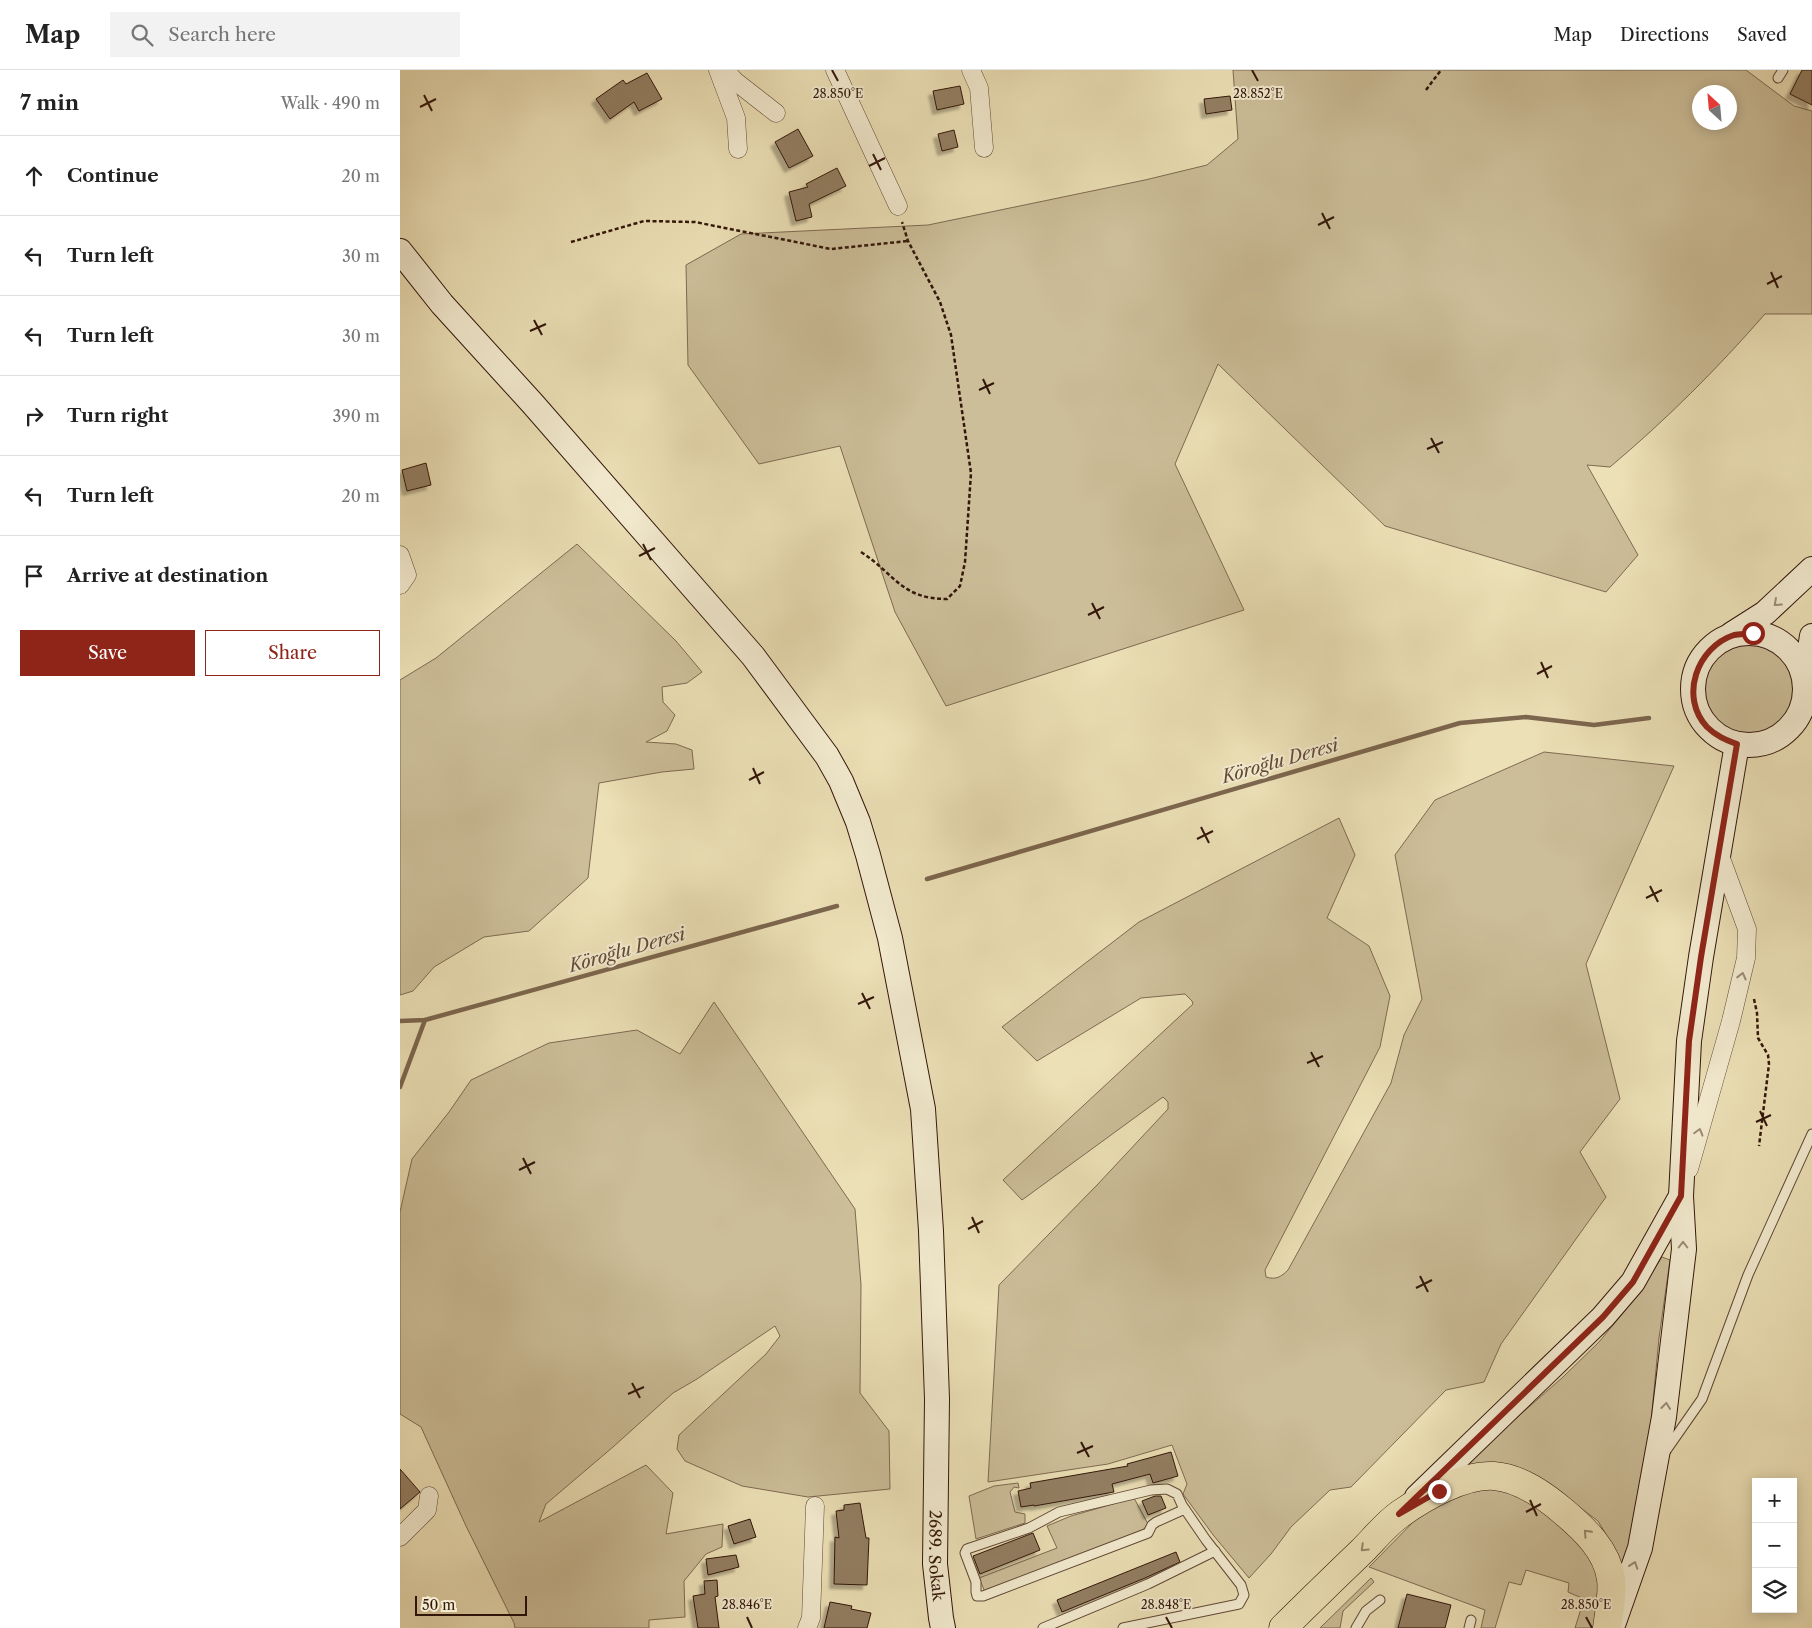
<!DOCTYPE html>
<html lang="en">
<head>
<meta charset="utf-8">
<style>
  body { margin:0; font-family:"Libre Caslon Text",serif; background:#f2f2f2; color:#222 }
  .controls { position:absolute; right:15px; bottom:15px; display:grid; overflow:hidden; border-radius:0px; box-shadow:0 2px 12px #0003 }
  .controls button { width:45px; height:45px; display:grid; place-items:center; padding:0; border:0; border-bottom:1px solid #e0e0e0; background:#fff; color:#222; font:25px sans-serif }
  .compass { position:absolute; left:1292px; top:15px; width:45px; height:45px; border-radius:50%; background:#fff; box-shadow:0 2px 12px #0003; rotate:334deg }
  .scale { position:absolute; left:15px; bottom:12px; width:112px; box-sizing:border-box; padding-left:5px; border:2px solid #32160a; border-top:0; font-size:14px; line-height:18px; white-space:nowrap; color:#32160a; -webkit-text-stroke:4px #f3ebd0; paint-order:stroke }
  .stop { position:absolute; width:15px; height:15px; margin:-11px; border:4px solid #8f2418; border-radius:50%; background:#fff }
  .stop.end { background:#8f2418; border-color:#fff; box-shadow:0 1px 5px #0008 }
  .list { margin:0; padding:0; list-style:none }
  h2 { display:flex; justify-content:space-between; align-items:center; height:65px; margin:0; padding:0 20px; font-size:21px }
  h2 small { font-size:16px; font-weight:400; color:#767676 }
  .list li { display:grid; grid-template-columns:32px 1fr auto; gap:15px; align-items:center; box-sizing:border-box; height:80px; padding:0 20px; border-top:1px solid #e0e0e0 }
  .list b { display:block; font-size:19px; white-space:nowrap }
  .list em { font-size:16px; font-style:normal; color:#767676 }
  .actions { display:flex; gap:10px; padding:15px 20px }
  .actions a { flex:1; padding:11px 0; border:1px solid #8f2418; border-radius:0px; text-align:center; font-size:18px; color:#8f2418 }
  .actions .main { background:#8f2418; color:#fff }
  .icon { flex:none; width:28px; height:28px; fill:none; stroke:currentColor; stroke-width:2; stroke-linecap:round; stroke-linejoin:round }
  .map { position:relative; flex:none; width:1412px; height:1558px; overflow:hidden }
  header { display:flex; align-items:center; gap:30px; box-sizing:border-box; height:70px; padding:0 25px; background:#fff; border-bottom:1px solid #e0e0e0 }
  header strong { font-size:24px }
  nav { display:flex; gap:28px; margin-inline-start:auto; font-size:18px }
  .search { width:350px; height:45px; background:#f2f2f2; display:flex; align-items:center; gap:12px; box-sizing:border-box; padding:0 18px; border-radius:0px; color:#767676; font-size:19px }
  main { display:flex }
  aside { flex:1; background:#fff }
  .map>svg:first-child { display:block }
  .green { fill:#ccbe99; stroke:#7f6a52; fill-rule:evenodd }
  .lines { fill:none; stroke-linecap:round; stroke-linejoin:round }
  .stream { stroke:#7c664e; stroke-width:4.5 }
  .building { fill:#937f63; stroke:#32160a; filter:url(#shadow) }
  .lane-casing { stroke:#604835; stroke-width:11 }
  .street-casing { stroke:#604835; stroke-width:19 }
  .secondary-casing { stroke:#32160a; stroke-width:26 }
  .primary-casing { stroke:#32160a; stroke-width:29 }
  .path { stroke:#32160a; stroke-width:2.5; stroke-dasharray:4 2.5; stroke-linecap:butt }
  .lane { stroke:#f3ebd0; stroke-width:9 }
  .street { stroke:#f3ebd0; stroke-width:18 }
  .secondary { stroke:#f3ebd0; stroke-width:24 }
  .primary { stroke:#ece0b6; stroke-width:28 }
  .oneway { stroke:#9c8b77 }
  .oneway2 { stroke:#988569 }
  .route { stroke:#8f2418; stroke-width:6 }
  .ticks { fill:none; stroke:#32160a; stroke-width:2 }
  .labels { text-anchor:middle; stroke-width:4; stroke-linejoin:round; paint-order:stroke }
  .street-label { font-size:16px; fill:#32160a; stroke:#f3ebd0 }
  .water-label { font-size:18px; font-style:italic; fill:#634b38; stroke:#f3ebd0 }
  .ticks-label { font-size:12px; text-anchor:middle; fill:#32160a; stroke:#f3ebd0; stroke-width:4; stroke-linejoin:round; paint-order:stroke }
</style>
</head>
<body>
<header>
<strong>Map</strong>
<div class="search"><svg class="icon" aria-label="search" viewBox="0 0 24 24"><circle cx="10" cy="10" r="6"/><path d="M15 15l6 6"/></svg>Search here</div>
<nav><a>Map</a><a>Directions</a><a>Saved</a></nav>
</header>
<main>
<aside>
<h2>7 min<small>Walk · 490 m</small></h2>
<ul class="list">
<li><svg class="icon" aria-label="ahead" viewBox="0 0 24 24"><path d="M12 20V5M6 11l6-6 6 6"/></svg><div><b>Continue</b></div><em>20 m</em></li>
<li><svg class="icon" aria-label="left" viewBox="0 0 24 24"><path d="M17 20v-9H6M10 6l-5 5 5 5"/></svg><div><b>Turn left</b></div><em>30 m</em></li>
<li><svg class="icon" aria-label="left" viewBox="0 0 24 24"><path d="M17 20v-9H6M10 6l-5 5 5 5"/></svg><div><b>Turn left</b></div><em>30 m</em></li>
<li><svg class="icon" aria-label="right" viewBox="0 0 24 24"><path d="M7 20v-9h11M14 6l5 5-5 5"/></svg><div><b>Turn right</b></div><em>390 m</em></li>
<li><svg class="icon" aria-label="left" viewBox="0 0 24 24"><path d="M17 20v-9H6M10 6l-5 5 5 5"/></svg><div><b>Turn left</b></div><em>20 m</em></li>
<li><svg class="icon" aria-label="arrive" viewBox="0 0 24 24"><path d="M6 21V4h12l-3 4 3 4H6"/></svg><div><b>Arrive at destination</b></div></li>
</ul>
<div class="actions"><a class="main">Save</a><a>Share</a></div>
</aside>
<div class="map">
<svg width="1412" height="1558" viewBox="0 0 1412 1558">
  <defs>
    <filter id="shadow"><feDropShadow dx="-4.5" dy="4.5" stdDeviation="1" flood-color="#0004"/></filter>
  </defs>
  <rect width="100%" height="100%" fill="#ece0b6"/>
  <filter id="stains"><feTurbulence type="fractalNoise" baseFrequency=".004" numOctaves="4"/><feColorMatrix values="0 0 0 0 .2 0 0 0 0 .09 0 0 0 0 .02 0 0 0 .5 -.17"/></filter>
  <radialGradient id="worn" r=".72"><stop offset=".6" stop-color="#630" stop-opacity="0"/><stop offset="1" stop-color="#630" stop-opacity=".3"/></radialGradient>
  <g class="green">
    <path d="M833,0H1346L1394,36L1412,41V244H1365C1317,299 1266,350 1210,397L1187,395L1238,485L1206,522L985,456L818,294L775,394L844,540L546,636L495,542L440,376L359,394L288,295L286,195L341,164L528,155L745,110L807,95L838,69ZM1300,22H1330V52H1300Z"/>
    <path d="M177,474L276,571L302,602L287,613L262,617L263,632L275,645L267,661L246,672L276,674L292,680L294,699L262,702L199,713L188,808L129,861L84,867L34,897L13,921L0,925V610L36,588Z"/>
    <circle cx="1348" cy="619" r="45"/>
    <path d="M1144,682L1274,696L1186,894L1220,1029L1180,1082L1206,1127L1101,1274L1084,1312L1046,1320L951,1417L930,1420L891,1457L871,1484L849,1508L814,1466L783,1424L787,1414L772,1375L708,1394L588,1412L599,1215L698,1114L768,1039V1032L763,1027L622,1130L603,1110L793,934L792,931L785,924L741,928L637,991L602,957L739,852L939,748L955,785L927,848L969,876L990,926L980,977L865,1200L866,1207C876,1210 881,1207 888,1200L991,1013L1004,965L1022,929L995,785L1035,730Z"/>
    <path d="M314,932L455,1139L461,1215L460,1323L489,1361L490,1419L408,1427L342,1416L285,1391L277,1379L279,1365L366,1284L380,1266L375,1256L297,1309L273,1323L213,1377L146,1434L139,1452L246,1395L273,1423L266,1464L323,1454L322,1477L306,1484L284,1511L285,1547L249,1550V1558H115L114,1553L66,1456L21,1357L0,1344V1142L12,1089L49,1042L71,1010L149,973L237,960L280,984Z"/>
    <path d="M1262,1187L1270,1190L1259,1268L1250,1363L1237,1449L1222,1503L1210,1471L1198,1451L1166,1427L1056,1401L1163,1307L1199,1272L1237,1226Z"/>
    <path d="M618,1413L619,1418L614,1417L610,1422L615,1442L625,1444V1453L576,1469L569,1426L594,1416Z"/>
    <path d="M1080,1414L1146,1434L1202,1499L1196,1558H1175L1184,1529L1168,1522L1169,1513L1126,1500L1121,1515L1109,1512L1095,1558H1081L1085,1540L969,1497L1024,1441Z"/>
    <path d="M734,1428L748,1454L743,1460L585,1522L579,1508L657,1478L647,1456L671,1446Z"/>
    <path d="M971,1508L974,1512L943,1541L940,1558H920Z"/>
  </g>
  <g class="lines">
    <g class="stream">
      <path d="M527,809L1060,653L1126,647L1194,655L1249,648"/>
      <path d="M0,951L25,950L437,836"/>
      <path d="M0,1017L25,950"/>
    </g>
  </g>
  <g class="building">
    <path d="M1402,0H1412V35L1390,24Z"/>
    <path d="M247,3L262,29L239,41L234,32L210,49L196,29L223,10L226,14Z"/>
    <path d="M560,16L564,34L537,40L533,21Z"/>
    <path d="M830,26L832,40L806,44L804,29Z"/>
    <path d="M398,59L413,86L389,98L375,72Z"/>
    <path d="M554,60L558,77L542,81L538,64Z"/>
    <path d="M437,98L446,116L409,134L412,147L396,151L389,122L408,117L406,114Z"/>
    <path d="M26,393L31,415L7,421L2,400Z"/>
    <path d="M771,1382L778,1406L753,1413L750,1404L712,1414L714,1422L634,1436V1435L621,1437L618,1421L631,1418L630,1413L728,1396L727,1394Z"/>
    <path d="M0,1399L20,1422L0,1439Z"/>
    <path d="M755,1426H761L766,1438L748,1445L742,1431Z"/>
    <path d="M460,1433L466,1468H469L467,1515L434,1514L435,1467L439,1468L436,1441L444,1440V1435Z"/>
    <path d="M350,1449L356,1467L334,1474L328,1456Z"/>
    <path d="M633,1463L640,1480L580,1504L573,1486Z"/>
    <path d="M776,1482L780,1492L745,1508L662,1542L657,1530Z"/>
    <path d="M336,1485L339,1497L308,1505L306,1489Z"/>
    <path d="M317,1510L318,1526L315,1527L319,1558H298L293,1526L305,1524L304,1511Z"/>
    <path d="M1007,1524L1051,1535L1045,1558H998Z"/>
    <path d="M430,1532L452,1536L451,1539L471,1543L467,1558H424Z"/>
  </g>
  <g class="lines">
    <defs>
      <g id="lane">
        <path d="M1378,8L1383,0"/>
        <path d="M1265,1382L1302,1329L1348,1205L1412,1064"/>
        <path d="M643,1558L748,1514L815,1481"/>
        <path d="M723,1558L839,1534L844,1525L841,1515L806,1470L782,1435L777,1424L767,1419L751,1420L659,1442L629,1458L567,1479L565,1483L576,1512V1522L577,1526H583L748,1463L752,1455L756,1452L785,1439"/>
        <path d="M956,1558L966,1541L980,1530"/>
        <path d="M1069,1558L1071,1550"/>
      </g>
      <g id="street">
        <path d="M318,0L336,48L338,79"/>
        <path d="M325,0L335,11L376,43"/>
        <path d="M435,0L498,136"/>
        <path d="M571,0L579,18L584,78"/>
        <path d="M0,485L7,505L0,515"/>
        <path d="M1289,1099L1331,951L1346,888L1347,859L1319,783"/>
        <path d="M0,1467L27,1440L29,1426"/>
        <path d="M407,1558L411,1548L415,1436"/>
      </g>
      <g id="secondary">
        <path id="s1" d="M0,181L42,234L133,334L353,586L427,686L441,711L458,752L468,785L490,868L523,1039L531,1161L537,1329L535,1494L541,1548L543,1558"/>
        <circle cx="1349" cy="619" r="56"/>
        <path d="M1332,564L1365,543L1412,499"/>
        <path d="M1405,610L1412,566"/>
        <path d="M1017,1427L1203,1247L1233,1212L1281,1126"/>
        <path d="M1214,1552L1240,1478L1264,1347L1284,1179L1281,1126L1289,971L1301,887L1337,674"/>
      </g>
      <path id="primary" d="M883,1558C909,1532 936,1506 962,1481C974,1469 986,1454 1000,1444C1024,1427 1064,1404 1094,1406C1120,1408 1144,1425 1164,1442C1184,1459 1207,1480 1211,1509C1213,1525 1209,1542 1207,1558"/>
    </defs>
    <use href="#lane" class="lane-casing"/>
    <use href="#street" class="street-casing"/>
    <use href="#secondary" class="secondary-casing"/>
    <use href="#primary" class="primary-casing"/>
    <g class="path">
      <path d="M1026,20L1041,0"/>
      <path d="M171,172L244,151L295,152L431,179L508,171"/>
      <path d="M461,482C495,504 501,529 547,529L560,516L565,492L571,403L551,265L540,232L508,171L502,152"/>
      <path d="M1354,929L1357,943L1358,968L1368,985L1369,994L1359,1076"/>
    </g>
    <use href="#lane" class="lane"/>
    <use href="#street" class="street"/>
    <use href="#secondary" class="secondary"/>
    <use href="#primary" class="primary"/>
  </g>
  <defs><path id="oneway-chevron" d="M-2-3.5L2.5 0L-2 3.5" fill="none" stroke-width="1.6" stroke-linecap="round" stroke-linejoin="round" transform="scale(1.25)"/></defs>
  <g class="oneway">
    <use href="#oneway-chevron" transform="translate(1377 533) rotate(138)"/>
    <use href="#oneway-chevron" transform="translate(1342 906) rotate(-76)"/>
    <use href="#oneway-chevron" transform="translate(1299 1062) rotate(-74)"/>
    <use href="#oneway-chevron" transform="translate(1283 1175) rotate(-90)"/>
    <use href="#oneway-chevron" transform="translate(1266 1336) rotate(-83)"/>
    <use href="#oneway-chevron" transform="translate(1234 1495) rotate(-71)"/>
  </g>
  <g class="oneway2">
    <use href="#oneway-chevron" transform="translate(1187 1463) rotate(-133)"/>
    <use href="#oneway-chevron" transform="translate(964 1478) rotate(136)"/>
  </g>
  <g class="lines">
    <path class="route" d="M1039,1421L999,1444L1203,1247L1233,1212L1281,1126L1289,971L1301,887L1337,674C1326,670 1316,666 1307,657C1279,627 1297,577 1334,565C1340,564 1347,564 1353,563"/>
  </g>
  <path class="ticks" d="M432,0L438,11M852,0L858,11M24,25L32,41M20,37L36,29M473,84L481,100M469,96L485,88M922,143L930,159M918,155L934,147M1371,202L1378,218M1367,214L1382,206M134,250L142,265M130,261L146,254M583,309L590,324M579,320L594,313M1031,368L1039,383M1027,379L1043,372M243,474L251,490M239,486L255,478M692,533L700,549M688,545L704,537M1141,592L1148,608M1137,604L1152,596M353,698L360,714M349,710L364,702M801,757L809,773M797,769L813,761M1250,816L1258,832M1246,828L1262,820M462,923L470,939M458,934L474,927M911,982L919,997M907,993L923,986M1360,1041L1367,1056M1356,1052L1371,1045M123,1088L131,1104M119,1100L135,1092M572,1147L579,1163M568,1159L583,1151M1020,1206L1028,1222M1016,1218L1032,1210M232,1313L240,1328M228,1324L244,1317M681,1372L689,1387M677,1383L693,1376M1130,1430L1137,1446M1126,1442L1141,1434M347,1547L352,1558M766,1547L772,1558M1186,1547L1192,1558"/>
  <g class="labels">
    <g class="street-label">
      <text dy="6" stroke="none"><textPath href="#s1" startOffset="1476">2689. Sokak</textPath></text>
    </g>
    <g class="water-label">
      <text transform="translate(880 691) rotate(-16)" y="6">Köroğlu Deresi</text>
      <text transform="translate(227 880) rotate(-16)" y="6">Köroğlu Deresi</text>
    </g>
  </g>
  <g class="ticks-label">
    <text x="438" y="28">28.850°E</text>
    <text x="858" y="28">28.852°E</text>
    <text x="347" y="1539">28.846°E</text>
    <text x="766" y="1539">28.848°E</text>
    <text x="1186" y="1539">28.850°E</text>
  </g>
  <rect width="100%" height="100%" filter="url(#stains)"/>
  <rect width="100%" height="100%" fill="url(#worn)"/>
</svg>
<div class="controls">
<button>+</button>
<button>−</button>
<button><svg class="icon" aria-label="layers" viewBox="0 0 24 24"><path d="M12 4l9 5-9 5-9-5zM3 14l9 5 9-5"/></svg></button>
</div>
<svg class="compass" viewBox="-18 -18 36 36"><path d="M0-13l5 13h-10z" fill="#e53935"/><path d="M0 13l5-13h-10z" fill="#767676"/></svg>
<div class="scale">50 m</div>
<div class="stop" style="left:1353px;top:563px"></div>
<div class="stop end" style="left:1039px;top:1421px"></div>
</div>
</main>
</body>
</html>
